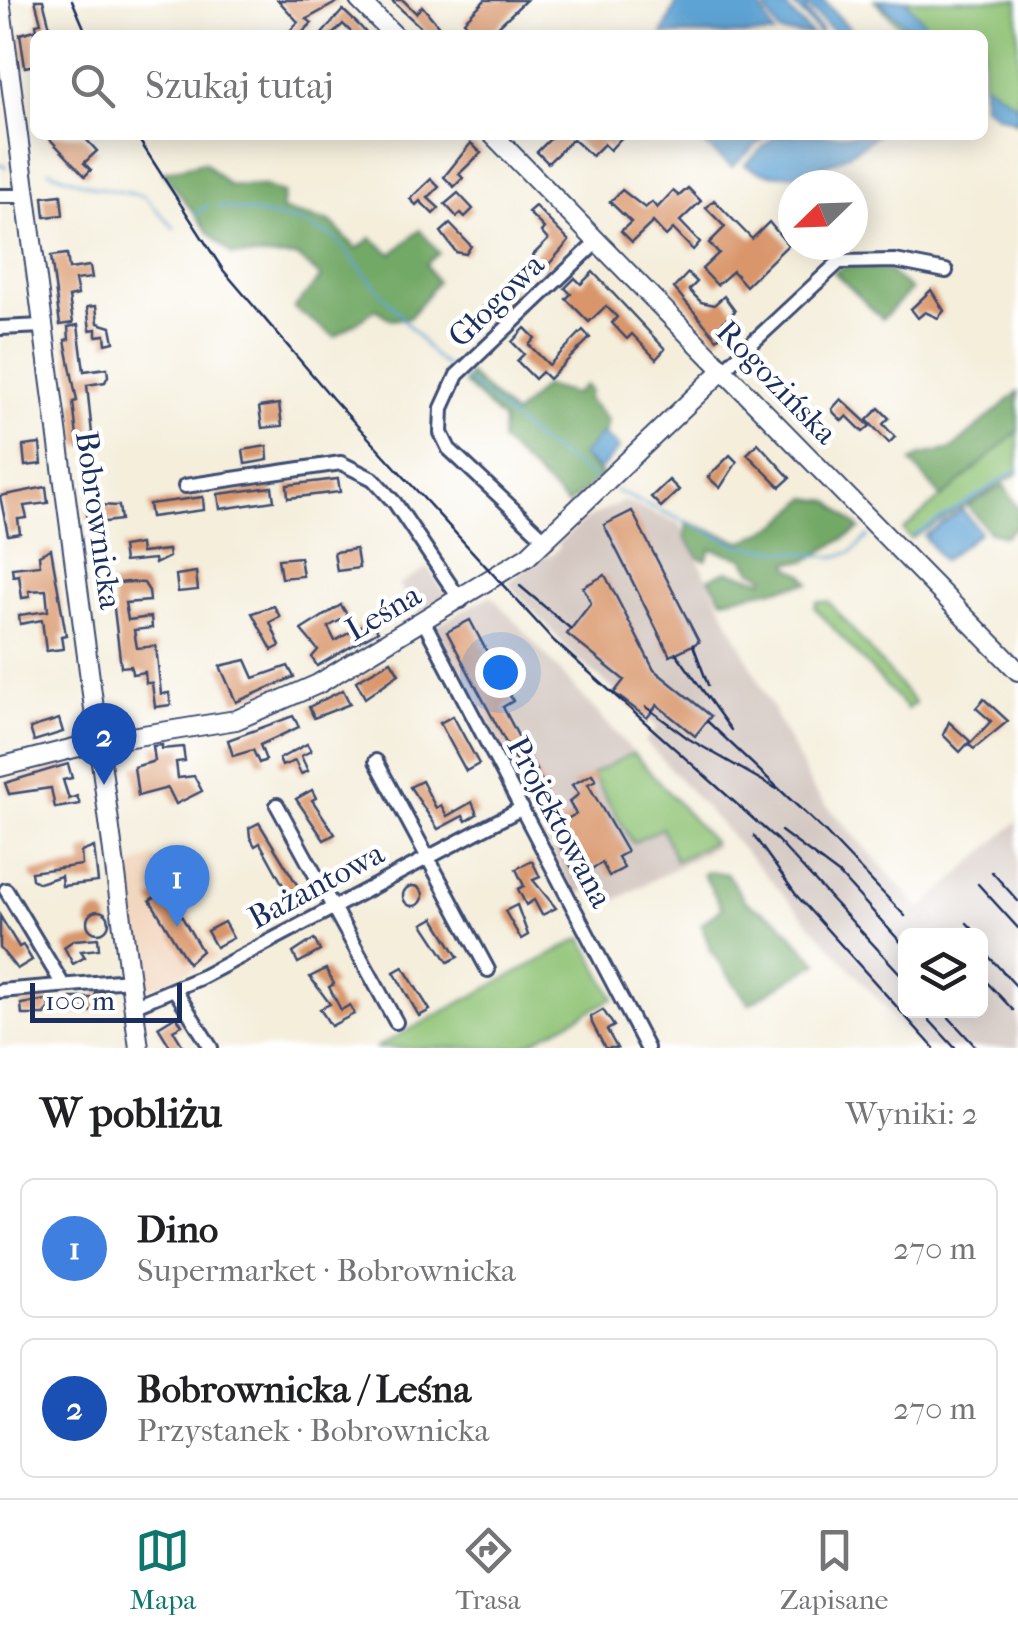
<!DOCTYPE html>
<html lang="pl">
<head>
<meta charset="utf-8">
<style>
  body { margin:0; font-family:"IM FELL French Canon",serif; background:#f6f6f6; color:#202124 }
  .controls { position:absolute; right:30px; bottom:30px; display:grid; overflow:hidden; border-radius:15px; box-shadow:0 5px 25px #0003 }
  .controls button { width:90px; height:90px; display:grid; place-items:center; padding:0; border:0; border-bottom:2px solid #e0e0e0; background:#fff; color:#202124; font:50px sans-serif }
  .compass { position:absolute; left:778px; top:170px; width:90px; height:90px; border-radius:50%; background:#fff; box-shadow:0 5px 25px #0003; rotate:247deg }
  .scale { position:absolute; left:30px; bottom:25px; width:152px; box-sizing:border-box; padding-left:10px; border:5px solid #1b2f5e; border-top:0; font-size:28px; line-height:35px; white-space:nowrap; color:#1b2f5e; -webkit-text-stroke:8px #fff; paint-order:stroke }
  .you { position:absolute; left:500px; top:672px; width:35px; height:35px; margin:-25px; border:8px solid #fff; border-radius:50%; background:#1a73e8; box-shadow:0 0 0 15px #1a73e833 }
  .badge { display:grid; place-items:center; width:65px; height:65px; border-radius:50%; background:#0f766e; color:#fff; font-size:32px; font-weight:700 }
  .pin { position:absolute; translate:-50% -82px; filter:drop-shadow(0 2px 5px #0008) }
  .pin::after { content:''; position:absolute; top:52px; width:35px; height:30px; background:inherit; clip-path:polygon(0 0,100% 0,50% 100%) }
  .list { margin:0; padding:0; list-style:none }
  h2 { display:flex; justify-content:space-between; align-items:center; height:130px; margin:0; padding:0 40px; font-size:42px }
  h2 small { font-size:32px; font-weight:400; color:#757577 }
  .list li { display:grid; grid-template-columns:65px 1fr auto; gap:30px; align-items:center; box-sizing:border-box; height:140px; margin:0 20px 20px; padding:0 20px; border:2px solid #e0e0e0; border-radius:15px }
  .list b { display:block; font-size:38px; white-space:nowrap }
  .list p { margin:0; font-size:32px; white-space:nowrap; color:#757577 }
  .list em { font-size:32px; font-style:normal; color:#757577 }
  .icon { flex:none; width:55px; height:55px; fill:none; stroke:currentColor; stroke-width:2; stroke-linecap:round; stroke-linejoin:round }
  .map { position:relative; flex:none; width:1018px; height:1048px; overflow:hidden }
  .search { position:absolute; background:#fff; box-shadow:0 5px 25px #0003; left:30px; right:30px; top:30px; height:110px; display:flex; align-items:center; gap:25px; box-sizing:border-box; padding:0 35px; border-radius:15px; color:#757577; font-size:38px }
  .sheet { height:450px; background:#fff }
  nav { display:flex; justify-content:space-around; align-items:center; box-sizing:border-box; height:140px; border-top:2px solid #e0e0e0; background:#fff; font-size:28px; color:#757577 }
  nav a { display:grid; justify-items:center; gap:5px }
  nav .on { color:#0f766e }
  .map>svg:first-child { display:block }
  .built { fill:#f2d5bd }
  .industrial { fill:#cfc1ba; fill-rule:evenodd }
  .green { fill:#8fc374; stroke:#557969; stroke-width:2.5 }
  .forest { fill:#73a966; stroke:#476c62; stroke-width:2.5 }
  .water { fill:#5da3d3; stroke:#3c6998; stroke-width:2.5 }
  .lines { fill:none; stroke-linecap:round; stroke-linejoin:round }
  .stream { stroke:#5da3d3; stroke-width:2.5 }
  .building { fill:#d9966a }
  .street-casing { stroke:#3c4c71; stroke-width:18 }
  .secondary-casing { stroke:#3c4c71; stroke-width:22 }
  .street { stroke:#fff; stroke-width:12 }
  .secondary { stroke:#fff; stroke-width:18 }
  .rail { stroke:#1b2f5e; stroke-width:2.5 }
  .labels { text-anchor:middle; stroke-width:9; stroke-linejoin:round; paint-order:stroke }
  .street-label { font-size:32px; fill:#1b2f5e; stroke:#fff }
</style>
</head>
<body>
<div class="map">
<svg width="1018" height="1048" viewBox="0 0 1018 1048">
  <rect width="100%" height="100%" fill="#fff"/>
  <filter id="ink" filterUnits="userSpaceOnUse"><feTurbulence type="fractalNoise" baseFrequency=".01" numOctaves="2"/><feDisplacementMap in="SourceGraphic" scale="20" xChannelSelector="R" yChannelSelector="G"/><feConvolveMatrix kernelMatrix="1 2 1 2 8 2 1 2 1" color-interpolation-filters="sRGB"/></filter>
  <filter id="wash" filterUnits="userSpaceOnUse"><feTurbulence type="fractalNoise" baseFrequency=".0048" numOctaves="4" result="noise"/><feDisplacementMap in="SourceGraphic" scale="40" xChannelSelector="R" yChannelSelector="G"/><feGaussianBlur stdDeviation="2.25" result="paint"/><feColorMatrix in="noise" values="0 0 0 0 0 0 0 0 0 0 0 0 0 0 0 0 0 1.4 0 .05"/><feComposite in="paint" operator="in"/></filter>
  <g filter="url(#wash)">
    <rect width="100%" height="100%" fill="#f4eedb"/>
    <path class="built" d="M154,856L215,957L162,985L143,988L126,870Z"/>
    <g class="industrial">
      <path d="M624,501L680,524L814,791L921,909L1018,821V1048H922L645,741L658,727L575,657L508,583L543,555L551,556L559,548L558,543L585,520ZM906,936H980V1011H906Z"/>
      <path d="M428,567L447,596L418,614L399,585Z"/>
      <path d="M491,595L689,814L716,846L603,907L592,888L576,896L434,627Z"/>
    </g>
    <g class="green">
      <path d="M874,0H1018V124L983,105V35H908Z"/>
      <path d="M1018,431V473L911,539L903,530Z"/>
      <path d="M817,602H829L915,703L907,709L815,608Z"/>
      <path d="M633,753L713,842L676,861L662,828L633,843L592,774Z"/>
      <path d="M582,938L614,998L520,1048H375Z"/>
    </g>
    <g class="forest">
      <path d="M204,162L228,185L265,186L284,193L281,210L330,222L357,249L371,238L392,254L420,230L439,253L426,264L437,282L410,317L391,320L376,309L335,337L294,308L321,277L298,257L232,255L209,233L163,172Z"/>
      <path d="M844,266L888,270L911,290L882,319L834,272Z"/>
      <path d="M469,374L514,416L544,386L574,394L585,385L590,391L587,398L608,421L604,433L582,457L602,475L568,505L501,441L503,421L464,383Z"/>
      <path d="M1018,392V431L942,498L911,462L921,455L952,449Z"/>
      <path d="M1004,485L1018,508V525L1005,536L989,532L968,506Z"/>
      <path d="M807,498L830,501L860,529L806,561L789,562V567L803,574L809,583L722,599L709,578L727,571L763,580L765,576L752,571L743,558L711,549L706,560L699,558L685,537L687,522L742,542L779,524Z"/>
      <path d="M709,871L727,874L745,901L778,920L818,963L749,1004L711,951L701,924L722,908L703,874Z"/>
    </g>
    <g class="water">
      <path d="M678,0H757L774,35H662Z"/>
      <path d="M769,0L786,7L812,35L780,33L766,11Z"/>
      <path d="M789,0H823L856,35H837L808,7L805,10L821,30V35Z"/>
      <path d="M877,0H905L935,35H917Z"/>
      <path d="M983,82L1018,106V121L997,115L983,105Z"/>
      <path d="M706,135H767L732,167L701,142Z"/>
      <path d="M776,135H876C841,163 788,190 745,165Z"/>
      <path d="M602,433L619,448L600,470L581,456Z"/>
      <path d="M963,510L980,532L943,561L924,536Z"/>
    </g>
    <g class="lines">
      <g class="stream">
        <path d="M0,164L6,167"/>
        <path d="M49,171L94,187L144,196L175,229"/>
        <path d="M218,206L297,221L334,237L436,358L452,370"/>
        <path d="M195,215L208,205"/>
        <path d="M464,378L535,439L596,480"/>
        <path d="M616,491L741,546L834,557L852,552L868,536"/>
        <path d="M914,535L1018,469"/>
      </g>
    </g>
    <g id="blocks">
      <g class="building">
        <path d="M35,0H43L52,35H38L36,24L41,23Z"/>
        <path d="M278,0H341L307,19L312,23L300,35H286L298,22Z"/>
        <path d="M391,0H403L416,13L422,6L446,35H429Z"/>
        <path d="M485,0H526L489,35H477L464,21Z"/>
        <path d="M343,10L360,26L368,35H354L343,24L332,35H321Z"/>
        <path d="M35,30V65L25,67L20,34Z"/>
        <path d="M46,135H82L97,151L84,163L91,170L85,176Z"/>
        <path d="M554,135H624L610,150L604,144L592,156L573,139L548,163L537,152Z"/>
        <path d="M471,143L481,153L459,174L463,178L454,187L444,177Z"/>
        <path d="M431,179L439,187L428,198L439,208L433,214L420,201L416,205L410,199Z"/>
        <path d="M688,188L701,201L680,221L700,242L693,250L673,229L666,236L653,222L632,242L621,231L631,222L610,202L622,190L645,208L652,202L657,208L673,191L679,196Z"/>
        <path d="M458,193L473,209L465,217L461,213L457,217L445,204Z"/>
        <path d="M61,195L63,215L45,217L43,197Z"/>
        <path d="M714,200L752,239L769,222L788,245L746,286L733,271L717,285L702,269L719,253L709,243L725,227L706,208Z"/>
        <path d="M535,206L569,241L544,270L533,255L548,240L541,232L544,228L528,212Z"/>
        <path d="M450,224L471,246L466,254L456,252L441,232Z"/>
        <path d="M67,254L69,269L90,266L92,278L75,280L78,295L69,297L73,323L60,325L51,256Z"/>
        <path d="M593,272L665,349L656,359L632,334L627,339L612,323L617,317L606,306L589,322L566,299L571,294L565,288L575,278L581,284Z"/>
        <path d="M688,273L697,282L689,290L701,302L714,305L724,296L735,311L721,324L727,329L717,339L674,288Z"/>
        <path d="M508,287L518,297L505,310L501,306L483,325L475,316L479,310Z"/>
        <path d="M931,290L944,311L938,318L925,312L918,318L911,309Z"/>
        <path d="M96,306L98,323L111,327L114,342L106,344L105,335L96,336V329L90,330L87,307Z"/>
        <path d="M78,325L84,371L107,368L108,376L105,382L87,385L93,444L78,446L73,402L77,401L65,340L69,339L68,327Z"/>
        <path d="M525,328L535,338L529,345L549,365L583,330L590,338L549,379L542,372L535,379L517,361L524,354L512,342Z"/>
        <path d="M841,399L870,426L863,432L847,416L842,421L834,413L832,409Z"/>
        <path d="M279,404L282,426L262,428L259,407Z"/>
        <path d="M879,408L889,418L883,424L895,437L889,443L867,420Z"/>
        <path d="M758,443L790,478L780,487L747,454Z"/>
        <path d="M40,444L42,464L25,466L23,446Z"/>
        <path d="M267,446L268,460L245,464L243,450Z"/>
        <path d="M730,455L737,462L720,488L708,477Z"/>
        <path d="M338,479L340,492L288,498L287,485Z"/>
        <path d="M669,480L679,490L661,507L651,497Z"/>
        <path d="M46,487L48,503L24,506L27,518L18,519L20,533L8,535L0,496Z"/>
        <path d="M272,487L274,501L220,509L218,494Z"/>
        <path d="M203,497L204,510L151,517L149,504Z"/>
        <path d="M98,505L119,506L121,520L89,524L86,507Z"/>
        <path d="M632,511L699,642L670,656L604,525Z"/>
        <path d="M140,544L141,553L168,550L169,557L155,564L154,559L124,562L122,547Z"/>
        <path d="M51,549L66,635L61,636L63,649L46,651L42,620L20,624L19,615L48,611L46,590L29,591L30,597L22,598L19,575L13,576L12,568L40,565L39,555Z"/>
        <path d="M356,549L359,568L337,571L334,552Z"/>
        <path d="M300,557L303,576L281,578L278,559Z"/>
        <path d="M196,572L198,590L178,592L176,575Z"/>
        <path d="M605,575L654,670L711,716L695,736L657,705L647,718L614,693L624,680L567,634L591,603L583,587Z"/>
        <path d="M127,582L144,583L149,591L150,601L125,603L128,620L151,617L152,628L134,630L137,648L156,646L161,694L169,693L171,705L155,707L152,683H146L145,672L132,674L131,666L121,667L111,584Z"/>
        <path d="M341,605L348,616L328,627L335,641L371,620L378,631L317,666L312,657L318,650L301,630Z"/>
        <path d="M274,606L280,617L270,622L280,646L272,650L252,613Z"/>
        <path d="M470,620L513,701L503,707L550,797L538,803L447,632Z"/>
        <path d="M246,660L254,678L288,666L294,677L236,702L220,666Z"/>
        <path d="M391,661L399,674L365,698L356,681Z"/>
        <path d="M343,690L350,704L314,718L309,707Z"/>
        <path d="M984,699L1008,721L974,749L969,745L991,721L976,708Z"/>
        <path d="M293,716L299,727L260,745L266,760L259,763L253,750L233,756L228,740Z"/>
        <path d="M453,716L479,764L466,771L440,723Z"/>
        <path d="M59,719L63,732L34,741L30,728Z"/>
        <path d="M949,722L970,741L960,752L943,735Z"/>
        <path d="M307,744L311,751L301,756L308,771L301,774L295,761L282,766L279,759Z"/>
        <path d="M162,745V749L183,747L185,761L176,762L178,778L194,776L202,791L176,804L168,788L138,796L134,767L155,761L153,746Z"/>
        <path d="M68,764L72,778L63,780L69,799L77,796L80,804L55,808L51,788L9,794L5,783Z"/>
        <path d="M592,774L596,780L588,784L627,852L618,857L624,868L609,876L602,863L577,877L550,828L576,814L569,802L579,794L572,785Z"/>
        <path d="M422,781L436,808L441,805L447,816L472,802L477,814L466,821L463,816L438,829L410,787Z"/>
        <path d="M312,790L316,798L312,800L335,834L324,840L296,799Z"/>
        <path d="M259,823L306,899L294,905L260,843L255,846L250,837L249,828Z"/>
        <path d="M94,847L98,882L62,886L61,876L39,883L32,879L31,872L82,865L81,852Z"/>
        <path d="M184,850L190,861L184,864L187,869L172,876L164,861Z"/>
        <path d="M532,861L540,877L533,880L556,908L542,915L534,900L526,905L518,889L524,886L516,869Z"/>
        <circle cx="413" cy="896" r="10"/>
        <path d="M166,890L202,951L188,963L150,900Z"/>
        <path d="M517,905L528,935L521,939L505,911Z"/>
        <circle cx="98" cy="922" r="11"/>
        <path d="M0,916L19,947L23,945L32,960L17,969L0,948Z"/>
        <path d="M434,918L458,957L448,962L423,924Z"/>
        <path d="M224,922L233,938L216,947L207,931Z"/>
        <path d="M98,938L99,949L81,951L85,957L73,964L64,947L74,940Z"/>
        <path d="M314,939L320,951L298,963L293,953Z"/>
        <path d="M403,967L430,1010L419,1016L394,972Z"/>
        <path d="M326,969L334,984L329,987L341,1010L350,1005L354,1014L331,1026L320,1009L330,1004L310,977Z"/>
        <path d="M103,992L104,1010L73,1013L71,998H96L95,993Z"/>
        <path d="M47,1000L50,1007L45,1015H22L21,1004Z"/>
        <path d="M603,1010L614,1026L607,1030L617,1048H605L592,1023L591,1017Z"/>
        <path d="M176,1016L182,1025L173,1030L184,1048H171L158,1027Z"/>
      </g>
    </g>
  </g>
  <g filter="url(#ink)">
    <use href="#blocks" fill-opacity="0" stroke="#3c4c71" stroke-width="2.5"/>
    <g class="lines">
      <defs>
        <g id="street">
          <path d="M0,196H26"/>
          <path d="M0,328L43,326"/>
          <path d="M723,370L839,262L895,261L946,271"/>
          <path d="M185,486L341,463L373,479L395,503L461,601"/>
          <path d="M547,541L449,449L441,433L442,408L457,375L597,242"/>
          <path d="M424,622L647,1048"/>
          <path d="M376,761L488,970"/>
          <path d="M277,805L396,1022"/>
          <path d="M6,890L63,985"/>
          <path d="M175,990L211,1048"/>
          <path d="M0,991L130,980"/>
          <path d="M133,1006L200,978L522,808"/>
        </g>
        <g id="secondary">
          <path d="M0,0L139,1048"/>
          <path d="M359,0L394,35"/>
          <path d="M493,135L1018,671"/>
          <path d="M0,767L94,743L236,720L318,684L528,556L723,370"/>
        </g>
      </defs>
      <use href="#street" class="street-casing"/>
      <use href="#secondary" class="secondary-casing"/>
      <use href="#street" class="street"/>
      <use href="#secondary" class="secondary"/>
      <g class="rail">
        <path d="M72,0L87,35"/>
        <path d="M136,135L223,270L333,399L554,641L777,840L906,980"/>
        <path d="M520,586L571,629"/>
        <path d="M693,645L708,685"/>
        <path d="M676,653L731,730"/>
        <path d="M646,707L689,739L777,789"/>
        <path d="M707,721L826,833L905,916"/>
        <path d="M781,831L840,875L906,948"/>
        <path d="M754,836L797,896L934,1048"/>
        <path d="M992,872L1018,901"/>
        <path d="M978,884L1018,928"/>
        <path d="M967,923L979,936"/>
        <path d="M956,935L957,936"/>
        <path d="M980,947L1018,988"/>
        <path d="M980,975L1013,1010"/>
        <path d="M921,1011L955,1048"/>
        <path d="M943,1011L977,1048"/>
      </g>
    </g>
  </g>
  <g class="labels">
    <g class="street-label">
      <text transform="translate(496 300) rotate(-44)" y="11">Głogowa</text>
      <text transform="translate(777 382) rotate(46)" y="11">Rogozińska</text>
      <text transform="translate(99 520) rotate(82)" y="11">Bobrownicka</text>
      <text transform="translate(383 612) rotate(-30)" y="11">Leśna</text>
      <text transform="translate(560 822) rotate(62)" y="11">Projektowana</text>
      <text transform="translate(316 885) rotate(-28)" y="11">Bażantowa</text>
    </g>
  </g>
</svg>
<div class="controls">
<button><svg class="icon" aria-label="layers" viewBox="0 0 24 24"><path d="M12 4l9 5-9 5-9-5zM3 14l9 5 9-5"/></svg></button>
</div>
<svg class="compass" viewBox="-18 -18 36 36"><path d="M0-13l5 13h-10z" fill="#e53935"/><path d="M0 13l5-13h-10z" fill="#757577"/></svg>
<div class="scale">100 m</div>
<div class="you"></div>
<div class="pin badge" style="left:177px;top:927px;background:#3f7fe0">1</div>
<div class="pin badge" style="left:104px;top:785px;background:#1a4fb4">2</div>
<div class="search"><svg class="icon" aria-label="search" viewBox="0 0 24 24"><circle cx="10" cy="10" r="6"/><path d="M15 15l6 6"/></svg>Szukaj tutaj</div>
</div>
<section class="sheet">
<h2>W pobliżu<small>Wyniki: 2</small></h2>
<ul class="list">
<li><span class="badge" style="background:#3f7fe0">1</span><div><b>Dino</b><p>Supermarket · Bobrownicka</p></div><em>270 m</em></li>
<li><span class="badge" style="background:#1a4fb4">2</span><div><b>Bobrownicka / Leśna</b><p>Przystanek · Bobrownicka</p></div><em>270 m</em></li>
</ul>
</section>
<nav>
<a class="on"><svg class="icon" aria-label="map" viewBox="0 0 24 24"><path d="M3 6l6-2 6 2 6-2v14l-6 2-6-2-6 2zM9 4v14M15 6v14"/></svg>Mapa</a>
<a><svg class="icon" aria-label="directions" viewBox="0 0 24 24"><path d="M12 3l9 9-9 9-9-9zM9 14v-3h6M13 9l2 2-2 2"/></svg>Trasa</a>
<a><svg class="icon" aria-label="saved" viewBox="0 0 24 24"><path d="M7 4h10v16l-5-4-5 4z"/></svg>Zapisane</a>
</nav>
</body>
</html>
